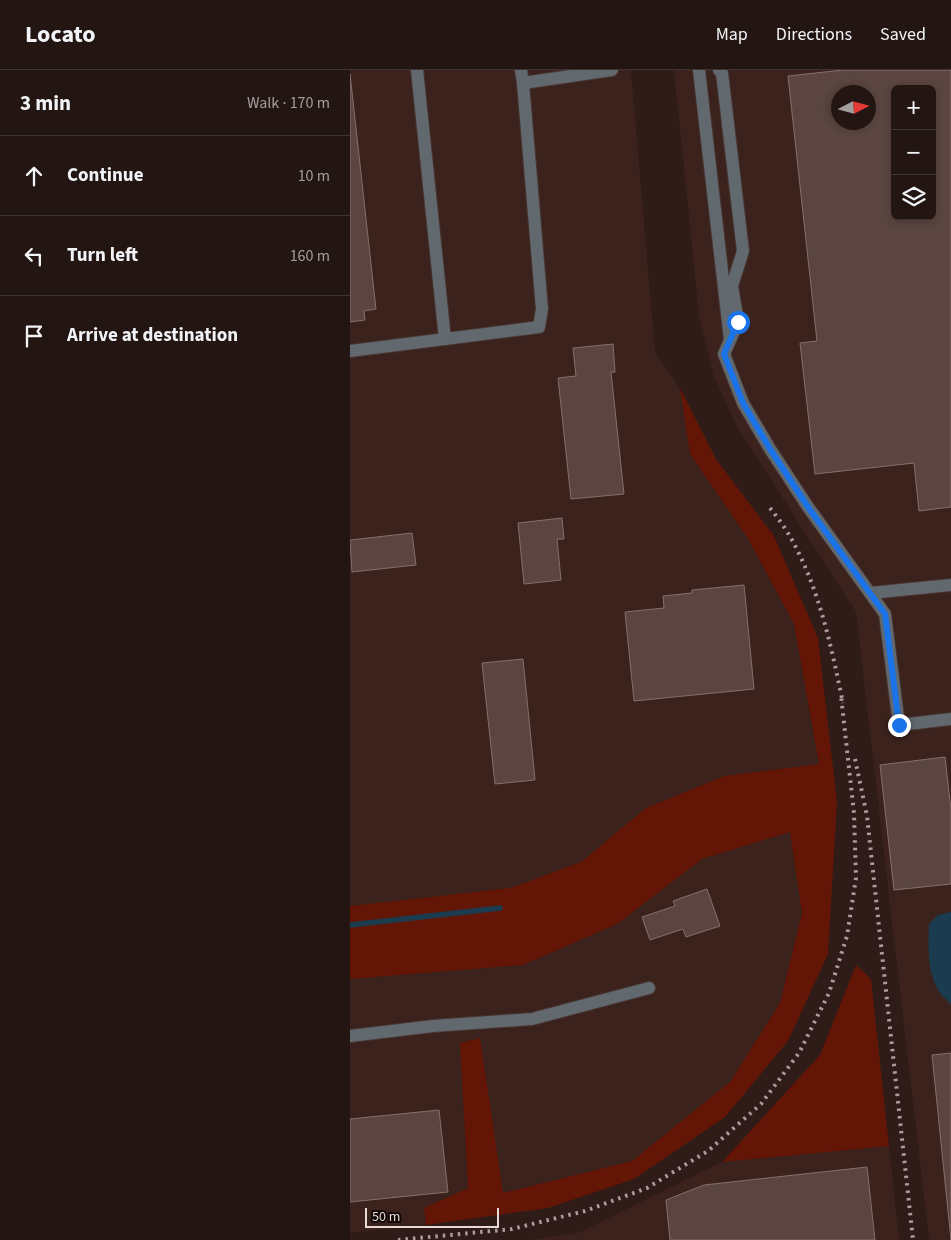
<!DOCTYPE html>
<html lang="en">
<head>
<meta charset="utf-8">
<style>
  body { margin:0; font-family:"Source Sans 3",sans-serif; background:#2f2220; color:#f1f3f6 }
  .controls { position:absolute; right:15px; top:15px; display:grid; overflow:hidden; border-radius:8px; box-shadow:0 2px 8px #0003 }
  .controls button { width:45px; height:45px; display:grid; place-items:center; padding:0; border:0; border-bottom:1px solid #403432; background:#231512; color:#f1f3f6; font:25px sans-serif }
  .compass { position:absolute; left:481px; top:15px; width:45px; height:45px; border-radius:50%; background:#231512; box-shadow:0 2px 8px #0003; rotate:84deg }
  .scale { position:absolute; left:15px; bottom:12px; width:134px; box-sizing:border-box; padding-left:5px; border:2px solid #e7d9d6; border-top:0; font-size:14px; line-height:18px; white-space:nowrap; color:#e7d9d6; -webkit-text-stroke:4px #110907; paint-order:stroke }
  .stop { position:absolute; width:15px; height:15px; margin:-11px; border:4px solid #1a73e8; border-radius:50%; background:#fff }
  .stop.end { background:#1a73e8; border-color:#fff; box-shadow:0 1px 5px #0008 }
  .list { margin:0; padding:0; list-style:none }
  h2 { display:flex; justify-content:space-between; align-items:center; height:65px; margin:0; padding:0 20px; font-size:21px }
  h2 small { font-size:16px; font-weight:400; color:#a39f9f }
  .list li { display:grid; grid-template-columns:32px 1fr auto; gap:15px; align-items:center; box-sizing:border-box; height:80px; padding:0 20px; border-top:1px solid #403432 }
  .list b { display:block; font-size:19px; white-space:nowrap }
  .list em { font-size:16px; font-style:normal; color:#a39f9f }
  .icon { flex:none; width:28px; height:28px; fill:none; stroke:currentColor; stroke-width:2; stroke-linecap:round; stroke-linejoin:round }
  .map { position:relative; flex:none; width:601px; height:1170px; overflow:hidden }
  header { display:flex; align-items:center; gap:30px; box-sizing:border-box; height:70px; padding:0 25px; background:#231512; border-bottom:1px solid #403432 }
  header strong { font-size:24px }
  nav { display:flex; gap:28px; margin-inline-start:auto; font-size:18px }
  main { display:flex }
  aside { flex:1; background:#231512 }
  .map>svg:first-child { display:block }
  .built { fill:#3c221c; fill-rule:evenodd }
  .green { fill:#641606 }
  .water { fill:#1b3b4e }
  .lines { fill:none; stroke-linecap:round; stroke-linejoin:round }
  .stream { stroke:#1b3b4e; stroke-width:5.5 }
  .building { fill:#5a4540; stroke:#87706a; fill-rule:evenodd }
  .minor-casing { stroke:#493633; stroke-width:14 }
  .minor { stroke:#61696f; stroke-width:12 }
  .rail { stroke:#ac9d9a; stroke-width:4; stroke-dasharray:2.5 5; stroke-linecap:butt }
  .route { stroke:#1a73e8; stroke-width:6 }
</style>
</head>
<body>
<header>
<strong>Locato</strong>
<nav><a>Map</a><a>Directions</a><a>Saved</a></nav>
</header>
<main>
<aside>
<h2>3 min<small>Walk · 170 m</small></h2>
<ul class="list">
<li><svg class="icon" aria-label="ahead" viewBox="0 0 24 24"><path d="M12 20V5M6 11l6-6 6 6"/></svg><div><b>Continue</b></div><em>10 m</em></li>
<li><svg class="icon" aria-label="left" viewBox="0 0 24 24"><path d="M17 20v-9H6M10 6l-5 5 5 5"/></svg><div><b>Turn left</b></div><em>160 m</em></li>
<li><svg class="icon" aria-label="arrive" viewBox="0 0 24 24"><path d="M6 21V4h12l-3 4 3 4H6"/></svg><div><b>Arrive at destination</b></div></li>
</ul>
</aside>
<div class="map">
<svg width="601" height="1170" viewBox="0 0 601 1170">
  <rect width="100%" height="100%" fill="#2f1c18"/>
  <g class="built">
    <path d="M0,0H281L305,282L330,318L340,384L397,467L444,554L469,694L373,706L296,738L231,792L161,818L0,836Z"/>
    <path d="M324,0H601V1170H579L506,542L387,357L364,306L349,246ZM545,19H582V146H545ZM488,22H518V52H488Z"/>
    <path d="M440,762L452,843L430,933L380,1012L282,1091L152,1123L130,969L110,972L118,1118L74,1138L76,1155L0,1163V909L173,895L267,854L352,789Z"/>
    <path d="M539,1076L549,1170H179L228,1163L372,1092Z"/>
  </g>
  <g class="green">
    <path d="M330,318L366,389L424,466L468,568L487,732L478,884L438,971L375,1047L284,1109L198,1138L76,1155L74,1138L118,1118L110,973L130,968L153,1123L282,1091L380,1012L430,933L452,843L440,762L352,789L267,854L173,895L0,909V836L161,818L231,792L296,738L374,706L469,694L444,554L397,467L340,384Z"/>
    <path d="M506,895L521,909L539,1076L372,1092L470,985Z"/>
  </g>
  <path class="water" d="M601,842V935C598,931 593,927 590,923C577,903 578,877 579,854L588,845Z"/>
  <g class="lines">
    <path class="stream" d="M0,855L150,838"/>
  </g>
  <g class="building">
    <path d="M493,0H601V437L569,441L564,393L465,404L450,273L467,271L438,6ZM545,19H582V146H545ZM488,22H518V52H488Z"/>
    <path d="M0,4L26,239L14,241L15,250L0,252Z"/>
    <path d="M263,274L265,302H261L274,424L221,429L208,308L226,306L223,278Z"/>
    <path d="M212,448L214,469H207L211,510L174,514L168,453Z"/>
    <path d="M62,463L66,495L2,502L0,470Z"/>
    <path d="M394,515L404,619L284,631L275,542L314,538L313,526L342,523V520Z"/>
    <path d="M173,589L185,710L145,714L132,593Z"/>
    <path d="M595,687L601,740V814L544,820L530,695Z"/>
    <path d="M357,819L370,856L336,867L333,859L300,870L292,847L325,836L323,831Z"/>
    <path d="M601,983V1170L582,985Z"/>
    <path d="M89,1040L98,1122L0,1132V1049Z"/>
    <path d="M517,1097L525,1170H320L316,1130L354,1115Z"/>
  </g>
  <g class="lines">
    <defs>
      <g id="minor">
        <path d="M67,0L95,269"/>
        <path d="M171,0L173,13L262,0"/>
        <path d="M349,0L380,270"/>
        <path d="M369,0L372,3L393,181L382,216L388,252L374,284L393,333L420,379L458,437L535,544L549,655L601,649"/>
        <path d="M0,281L189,257L192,239L173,13"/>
        <path d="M520,523L601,515"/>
        <path d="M0,966L83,956L182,949L299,918"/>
      </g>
    </defs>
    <use href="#minor" class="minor-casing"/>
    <use href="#minor" class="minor"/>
    <g class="rail">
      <path d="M420,438C428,448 436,459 442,470C470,521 481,576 493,633"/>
      <path d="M505,689L517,746L563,1170"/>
      <path d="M48,1170L162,1159L235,1141L297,1118L358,1081L411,1034L449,983L479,923L497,866L506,808L504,743L491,626"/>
    </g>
  </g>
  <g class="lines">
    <path class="route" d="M388,252L374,284L393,333L420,379L458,437L535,544L549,655"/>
  </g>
</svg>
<div class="controls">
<button>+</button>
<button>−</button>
<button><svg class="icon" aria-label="layers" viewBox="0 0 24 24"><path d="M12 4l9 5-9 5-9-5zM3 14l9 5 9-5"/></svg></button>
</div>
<svg class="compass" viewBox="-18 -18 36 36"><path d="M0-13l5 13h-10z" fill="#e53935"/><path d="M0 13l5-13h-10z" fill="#a39f9f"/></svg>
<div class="scale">50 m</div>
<div class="stop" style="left:388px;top:252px"></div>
<div class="stop end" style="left:549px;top:655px"></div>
</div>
</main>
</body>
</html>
